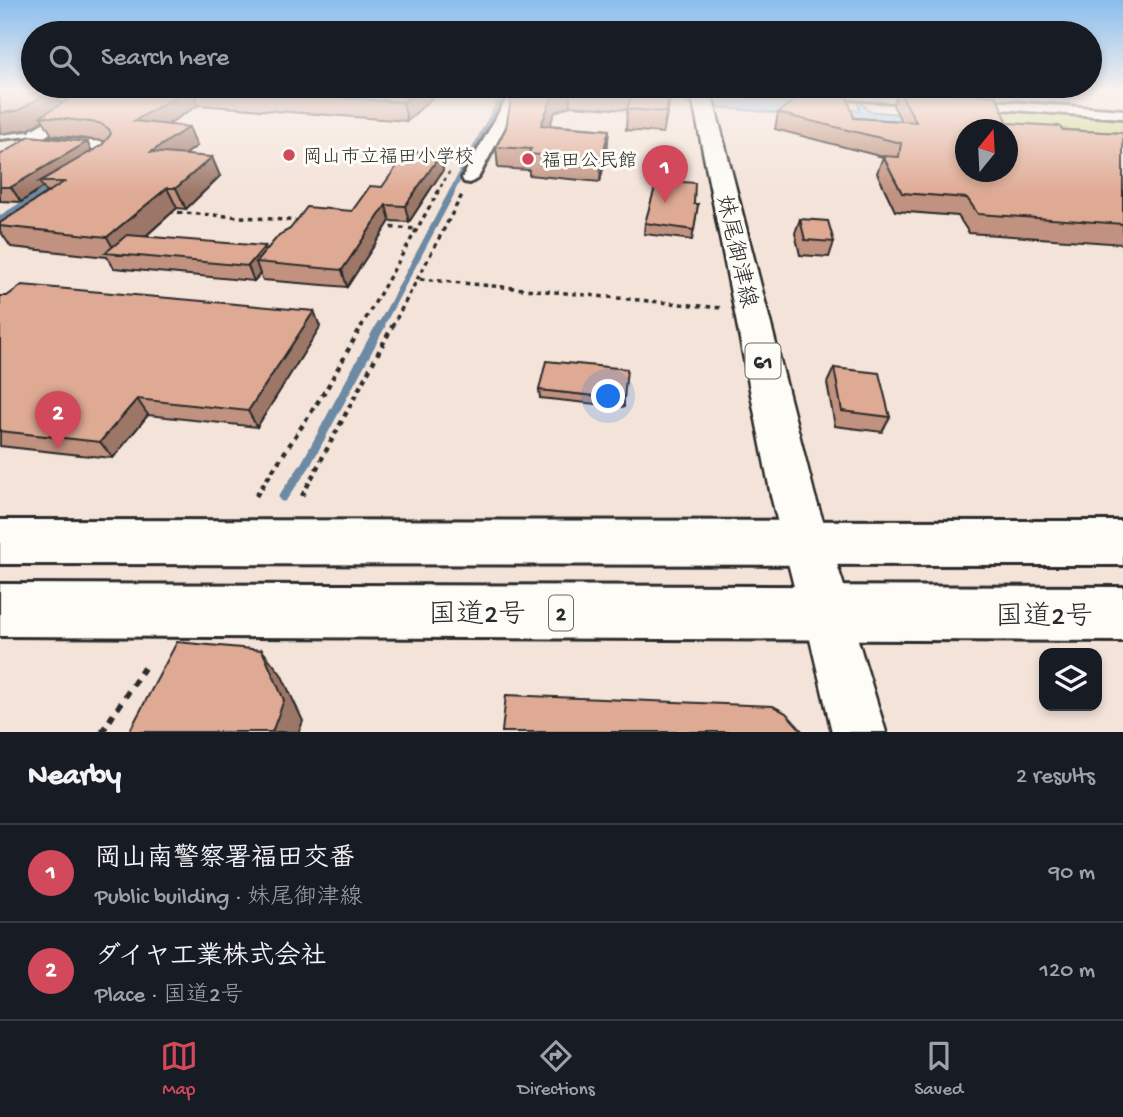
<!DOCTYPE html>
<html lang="en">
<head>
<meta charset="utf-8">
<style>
  body { margin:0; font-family:"Gochi Hand","Klee One",sans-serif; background:#20242c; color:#f1f3f6 }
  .controls { position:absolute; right:21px; bottom:21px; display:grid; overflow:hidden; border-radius:14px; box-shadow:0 4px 10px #0003 }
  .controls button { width:63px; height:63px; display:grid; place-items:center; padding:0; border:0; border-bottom:2px solid #363941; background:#171b24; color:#f1f3f6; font:35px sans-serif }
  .compass { position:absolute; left:955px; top:119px; width:63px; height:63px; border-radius:50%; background:#171b24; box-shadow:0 4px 10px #0003; rotate:18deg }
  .you { position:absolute; left:609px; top:397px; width:24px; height:24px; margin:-18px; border:5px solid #fff; border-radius:50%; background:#1a73e8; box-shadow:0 0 0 10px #1a73e833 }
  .badge { display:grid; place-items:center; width:46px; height:46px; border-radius:50%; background:#d1495b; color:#fff; font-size:23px; font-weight:700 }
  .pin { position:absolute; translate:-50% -58px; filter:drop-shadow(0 2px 4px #0008) }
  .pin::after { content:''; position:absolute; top:37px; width:24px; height:21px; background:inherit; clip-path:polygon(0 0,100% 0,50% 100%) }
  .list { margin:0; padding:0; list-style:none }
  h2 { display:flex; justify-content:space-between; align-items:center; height:91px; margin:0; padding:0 28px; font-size:30px }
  h2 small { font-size:23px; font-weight:400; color:#9ea1a6 }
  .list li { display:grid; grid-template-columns:46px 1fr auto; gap:21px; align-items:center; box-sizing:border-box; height:98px; padding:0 28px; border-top:2px solid #363941 }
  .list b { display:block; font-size:26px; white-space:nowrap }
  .list p { margin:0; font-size:23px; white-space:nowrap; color:#9ea1a6 }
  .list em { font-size:23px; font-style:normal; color:#9ea1a6 }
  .icon { flex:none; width:38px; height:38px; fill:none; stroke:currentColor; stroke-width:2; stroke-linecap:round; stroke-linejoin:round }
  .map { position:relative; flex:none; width:1123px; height:732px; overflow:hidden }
  .search { position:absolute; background:#171b24; box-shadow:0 4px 10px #0003; left:21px; right:21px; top:21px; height:77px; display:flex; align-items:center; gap:18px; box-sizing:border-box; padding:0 24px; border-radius:38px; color:#9ea1a6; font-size:26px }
  .sheet { height:287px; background:#171b24 }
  nav { display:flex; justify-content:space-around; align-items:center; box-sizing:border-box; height:98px; border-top:2px solid #363941; background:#171b24; font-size:19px; color:#9ea1a6 }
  nav a { display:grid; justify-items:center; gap:4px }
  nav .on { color:#d1495b }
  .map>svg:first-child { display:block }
  .green { fill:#cdda8d; stroke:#7c825c; stroke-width:2 }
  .water { fill:#98caf4; stroke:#6c8aa4; stroke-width:2 }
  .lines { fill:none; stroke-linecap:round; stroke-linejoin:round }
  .stream-far2 { stroke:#6c8aa4; stroke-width:5 }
  .stream-far1 { stroke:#6c8aa4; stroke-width:6 }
  .stream { stroke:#6c8aa4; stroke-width:9 }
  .lane-casing { stroke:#2b2b2b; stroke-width:6 }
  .street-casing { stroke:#2b2b2b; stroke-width:6 }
  .secondary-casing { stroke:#2b2b2b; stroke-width:5 }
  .primary-casing { stroke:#2b2b2b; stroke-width:5 }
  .highway-casing { stroke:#2b2b2b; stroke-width:6 }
  .path-far3 { stroke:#2b2b2b; stroke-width:2.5; stroke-dasharray:3.5 3.5; stroke-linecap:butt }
  .path-far2 { stroke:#2b2b2b; stroke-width:3.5; stroke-dasharray:4.5 4.5; stroke-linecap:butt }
  .path-far1 { stroke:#2b2b2b; stroke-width:4.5; stroke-dasharray:5 5; stroke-linecap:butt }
  .path { stroke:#2b2b2b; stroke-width:6; stroke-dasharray:7 7; stroke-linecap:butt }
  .lane { fill:#fdfcf7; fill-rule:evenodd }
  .street { fill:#fdfcf7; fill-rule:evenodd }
  .secondary { fill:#fdfcf7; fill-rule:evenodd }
  .primary { fill:#fdfcf7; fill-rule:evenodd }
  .highway { fill:#fdfcf7; fill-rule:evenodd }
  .wall { fill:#c0927f; stroke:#2b2b2b; stroke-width:2; fill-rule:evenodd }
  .shaded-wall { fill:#9c7768; stroke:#2b2b2b; stroke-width:2 }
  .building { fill:#dfaa94; stroke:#2b2b2b; stroke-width:2; fill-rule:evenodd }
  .poi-dot { fill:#d1495b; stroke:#fdfcf7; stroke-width:2.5 }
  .labels { text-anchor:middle; stroke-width:6; stroke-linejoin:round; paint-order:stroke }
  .far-poi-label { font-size:19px; fill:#2b2b2b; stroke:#fdfcf7; text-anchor:start }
  .shield { fill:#fdfcf7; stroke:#6a6a68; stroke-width:2 }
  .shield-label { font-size:21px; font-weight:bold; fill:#2b2b2b }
  .street-label { font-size:23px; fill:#2b2b2b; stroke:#fdfcf7 }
  .near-street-label { font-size:28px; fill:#2b2b2b; stroke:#fdfcf7 }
</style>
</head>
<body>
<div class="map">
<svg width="1123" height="732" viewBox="0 0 1123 732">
  <rect width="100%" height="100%" fill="#f4e3d9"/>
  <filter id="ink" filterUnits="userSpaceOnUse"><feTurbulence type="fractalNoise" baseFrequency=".0143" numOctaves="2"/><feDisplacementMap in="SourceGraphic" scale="14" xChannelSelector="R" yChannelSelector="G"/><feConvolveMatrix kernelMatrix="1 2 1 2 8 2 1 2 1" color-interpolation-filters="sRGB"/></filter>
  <g filter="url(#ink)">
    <path class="green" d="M944,104L1123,117V135L953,118Z"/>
    <path class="water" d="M685,95H716L860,111L856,98L869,111L1123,136L974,124L806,121L793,115L687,104Z"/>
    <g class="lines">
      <g class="stream-far2">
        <path d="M660,96L693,98"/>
        <path d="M33,129L52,117"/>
        <path d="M41,193L54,185"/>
        <path d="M451,193L505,91"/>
      </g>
      <g class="stream-far1">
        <path d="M0,219L43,192"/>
        <path d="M380,327L452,192"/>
      </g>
      <path class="stream" d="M283,497L305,466L381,325"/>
      <defs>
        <g id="lane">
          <path d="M485,91H499L515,95L512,97Z"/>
          <path d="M36,131L40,133L39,135L0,139V135Z"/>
        </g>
        <g id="street">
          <path d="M98,91H114L44,137L103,142L119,152L104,166H92L90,163L99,151L31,144V130Z"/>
          <path d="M511,91H524L478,178L470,183L464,182L462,178Z"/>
          <path d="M781,91L926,96L933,100L926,104L787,95Z"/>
          <path d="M966,99L1123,110V118L961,106V100Z"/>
        </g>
        <path id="secondary" d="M827,591L844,598L850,614L886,732H832L804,614L810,598Z"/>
        <path id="primary" d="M691,91H711L815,496L853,614L845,632L827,639L809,632L801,614L771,496Z"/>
        <g id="highway">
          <path d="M0,520L1123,521V565L0,564Z"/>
          <path d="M0,584L1123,587V641L0,636Z"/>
        </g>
      </defs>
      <use href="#lane" class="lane-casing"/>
      <use href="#street" class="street-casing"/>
      <use href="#secondary" class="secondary-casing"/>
      <use href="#primary" class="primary-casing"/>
      <use href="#highway" class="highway-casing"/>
      <path class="path-far3" d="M437,193L450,171"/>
      <g class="path-far2">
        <path d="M169,212L300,221"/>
        <path d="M382,227L418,229"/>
        <path d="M420,279L722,308"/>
        <path d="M361,327L438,192"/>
        <path d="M392,327L462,195"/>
      </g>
      <g class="path-far1">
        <path d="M256,496L327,388L362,325"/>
        <path d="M302,496L393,325"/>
      </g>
      <path class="path" d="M102,732L144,668"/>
      <use href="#lane" class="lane"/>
      <use href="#street" class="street"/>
      <use href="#secondary" class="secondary"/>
      <use href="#primary" class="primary"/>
      <use href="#highway" class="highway"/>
    </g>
    <g class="wall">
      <path d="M0,91H435V95L407,121L198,105L167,125L197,146L185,155L220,176L186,209L177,208L145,237L266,250L352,211L382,187L441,154L443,170L409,222L390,221L347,287L263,280L260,274L254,281L114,268L107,257L11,247L0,231V223L47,193L43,187L21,202L0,201V155L87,142L92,151L102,145L105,141L52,135L43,120L29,129L0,134ZM58,98L67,99H69L61,104Z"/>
      <path d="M521,91H671L663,133L626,130L627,110L570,106L555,112L549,125L609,130L607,150L600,182L529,175V170L498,168L496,147L520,99Z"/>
      <path d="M886,91H986L984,95L1008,123L1063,130L1123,133V244L969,233L958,216L895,211L877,173L883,157L775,129L778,113L901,121L893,105L898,92Z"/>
      <path d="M698,204L692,240L644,234L645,223Z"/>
      <path d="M800,219L834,242L829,257L800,255L795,233Z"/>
      <path d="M0,296L314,311L320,327L257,427L148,415L113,458L80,455L0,446Z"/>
      <path d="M834,368L890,417L882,432L835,426L827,383Z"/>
      <path d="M539,390L624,399V407L540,398Z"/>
    </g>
    <g class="shaded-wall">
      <path d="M53,91H54L64,108L41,116L43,120L29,129L0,134V113Z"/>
      <path d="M185,91H193L198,105L143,140L134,121Z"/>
      <path d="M417,91H435V95L407,121L403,102Z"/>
      <path d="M558,91H570V106L555,112L542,146L541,125L554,92Z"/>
      <path d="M670,91H671L670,100L663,133L666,112Z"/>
      <path d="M189,127L197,146L160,172L151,152Z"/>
      <path d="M609,130L607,150L600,182L601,160Z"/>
      <path d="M87,142L94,155L39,182L43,187L21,202L11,187Z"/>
      <path d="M441,154L443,170L409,222L405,206Z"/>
      <path d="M212,157L220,176L186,209L176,188Z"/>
      <path d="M167,188L177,208L124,255H117L107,237Z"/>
      <path d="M386,205L390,221L347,287L342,270Z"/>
      <path d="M265,246L271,261L256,262L260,274L254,281L248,266Z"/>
      <path d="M314,311L320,327L257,427L248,411Z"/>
      <path d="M137,399L148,415L113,458L100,442Z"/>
      <path d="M262,650L281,674L303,721L299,732H272Z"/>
    </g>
    <g class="building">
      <path d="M0,91H53L17,111L0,113Z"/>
      <path d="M83,91H185L134,121L189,127L151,152L212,157L176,188H167L107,237L0,226V223L64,182H39L102,145L111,134L109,129L99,123L41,116Z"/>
      <path d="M240,91H417L403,102Z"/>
      <path d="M521,91H558L554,92L541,125L609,130L601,160L528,154L531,149L496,147L506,128L511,99H520Z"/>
      <path d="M633,91H670L666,112L627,109Z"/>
      <path d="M805,91H845L854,118L916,122L899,91H919L996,96L1008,123L1059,126L1063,130L1123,133V224L978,214L967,198L902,193L883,156L899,157L901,143L778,113ZM965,130H1007V172H965Z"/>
      <path d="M30,136L87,142L11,187H0V155Z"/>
      <path d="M407,152L441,154L405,206L386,205L342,270L256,262L279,235L290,229L307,207L352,211L370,186L382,187Z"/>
      <path d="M657,180L695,183L694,204H698L694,230L645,223Z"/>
      <path d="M800,219L828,221L834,242L805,240Z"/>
      <path d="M127,235L265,246L248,266L105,253Z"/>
      <path d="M22,285L314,311L248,411L137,399L100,442L0,431V296H7Z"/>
      <path d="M546,361L627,369L624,399L539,390Z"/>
      <path d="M834,368L879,373L890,417L842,411Z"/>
      <path d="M177,642L262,650L284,700L272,732H129Z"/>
      <path d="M506,695L773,706L786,713L803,732H502Z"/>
    </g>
  </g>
  <linearGradient id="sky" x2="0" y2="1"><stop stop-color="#88bded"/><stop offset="0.47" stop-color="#faf2ee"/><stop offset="1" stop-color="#faf2ee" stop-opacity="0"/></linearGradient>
  <rect width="1123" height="193" fill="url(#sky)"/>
  <g class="poi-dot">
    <circle cx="289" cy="155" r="7"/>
    <circle cx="528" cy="159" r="7"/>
  </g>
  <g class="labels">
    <g class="far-poi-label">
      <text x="303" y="162">岡山市立福田小学校</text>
      <text x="542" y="166">福田公民館</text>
    </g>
    <g class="shield">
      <rect x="745.5" y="343.5" width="35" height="35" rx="5"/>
      <rect x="549" y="595.5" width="24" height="35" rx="5"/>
    </g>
    <g class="shield-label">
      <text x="763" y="368">61</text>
      <text x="561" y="620">2</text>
    </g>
    <g class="street-label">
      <text transform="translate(738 251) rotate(77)" y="8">妹尾御津線</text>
    </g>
    <g class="near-street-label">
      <text x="477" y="622">国道2号</text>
      <text x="1044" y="624">国道2号</text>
    </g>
  </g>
</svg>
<div class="controls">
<button><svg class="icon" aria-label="layers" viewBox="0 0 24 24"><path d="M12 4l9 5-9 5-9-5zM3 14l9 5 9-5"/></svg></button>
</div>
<svg class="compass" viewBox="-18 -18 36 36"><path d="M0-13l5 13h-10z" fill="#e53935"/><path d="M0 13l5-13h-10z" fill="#9ea1a6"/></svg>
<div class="you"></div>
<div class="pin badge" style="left:665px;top:203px">1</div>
<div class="pin badge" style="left:58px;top:449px">2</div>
<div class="search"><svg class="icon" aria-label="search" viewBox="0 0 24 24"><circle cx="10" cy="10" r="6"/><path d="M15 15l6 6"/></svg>Search here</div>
</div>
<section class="sheet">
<h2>Nearby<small>2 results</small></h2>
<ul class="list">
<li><span class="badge">1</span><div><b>岡山南警察署福田交番</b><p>Public building · 妹尾御津線</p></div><em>90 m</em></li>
<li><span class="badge">2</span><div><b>ダイヤ工業株式会社</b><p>Place · 国道2号</p></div><em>120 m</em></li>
</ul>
</section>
<nav>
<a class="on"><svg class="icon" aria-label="map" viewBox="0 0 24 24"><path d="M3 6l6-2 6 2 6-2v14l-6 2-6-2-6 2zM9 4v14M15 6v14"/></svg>Map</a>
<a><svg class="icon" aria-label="directions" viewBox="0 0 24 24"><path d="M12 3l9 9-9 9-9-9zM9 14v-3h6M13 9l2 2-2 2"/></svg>Directions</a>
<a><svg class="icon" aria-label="saved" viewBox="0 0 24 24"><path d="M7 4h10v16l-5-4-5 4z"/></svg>Saved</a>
</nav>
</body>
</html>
